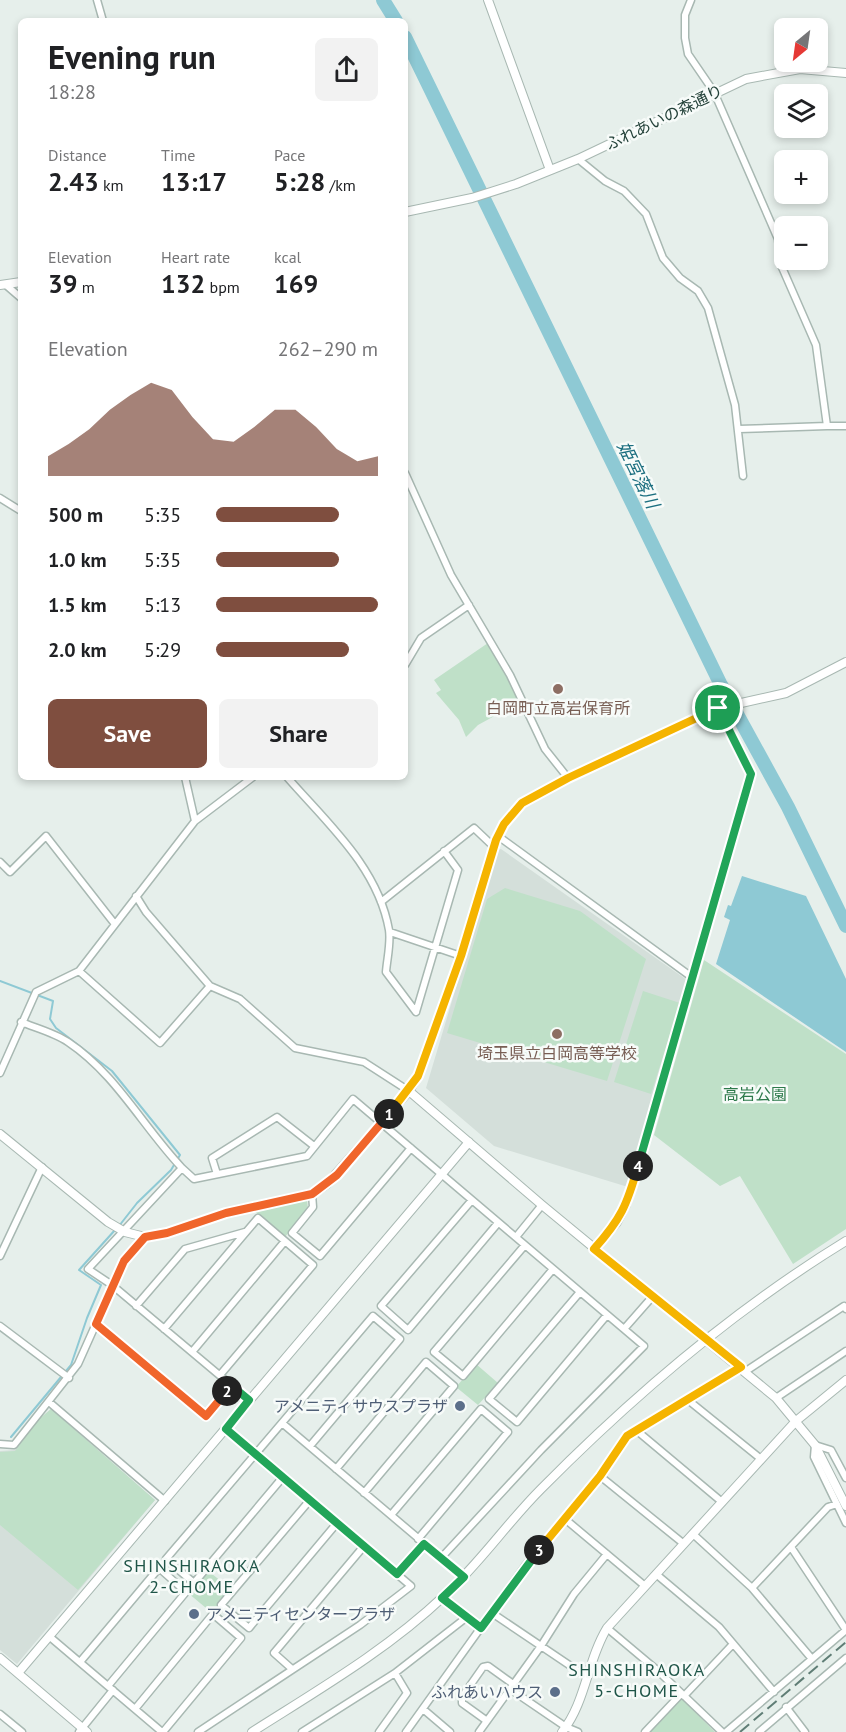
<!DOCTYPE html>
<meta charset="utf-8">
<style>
:root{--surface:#fff;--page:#f2f2f2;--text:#202124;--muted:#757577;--accent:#7f4e3f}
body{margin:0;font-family:"PT Sans","Noto Sans JP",sans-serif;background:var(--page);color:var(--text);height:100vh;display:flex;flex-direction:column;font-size:22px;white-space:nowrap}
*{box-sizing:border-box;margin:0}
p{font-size:20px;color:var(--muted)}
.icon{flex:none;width:33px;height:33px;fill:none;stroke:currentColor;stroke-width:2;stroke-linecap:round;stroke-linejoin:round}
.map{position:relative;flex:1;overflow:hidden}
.details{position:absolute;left:18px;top:18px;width:390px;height:762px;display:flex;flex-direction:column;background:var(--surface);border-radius:9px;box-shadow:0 3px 9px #0003}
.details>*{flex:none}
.needle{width:39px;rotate:209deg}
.buttons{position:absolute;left:774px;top:18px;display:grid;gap:12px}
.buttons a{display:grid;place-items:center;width:54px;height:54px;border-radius:9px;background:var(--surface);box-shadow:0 3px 9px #0003;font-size:30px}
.pin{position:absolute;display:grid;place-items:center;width:51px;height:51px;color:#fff;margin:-26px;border:3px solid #fff;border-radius:50%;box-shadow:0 2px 6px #0007}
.km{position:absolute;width:30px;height:30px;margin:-15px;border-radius:50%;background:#222;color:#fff;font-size:16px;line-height:30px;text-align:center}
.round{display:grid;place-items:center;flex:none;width:63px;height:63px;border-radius:9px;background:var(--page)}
.summary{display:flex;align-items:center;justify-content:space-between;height:102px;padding:0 30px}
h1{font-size:33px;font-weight:600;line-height:45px}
.metrics{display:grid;grid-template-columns:repeat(3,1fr);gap:9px;height:102px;padding:6px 30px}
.metrics div{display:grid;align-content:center}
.metrics b{font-size:26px;font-weight:600}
.metrics small{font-size:16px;font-weight:400}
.metrics p{font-size:16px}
.chart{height:168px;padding:12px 30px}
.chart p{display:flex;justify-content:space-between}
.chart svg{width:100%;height:108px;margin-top:6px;fill:var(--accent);opacity:.7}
.button{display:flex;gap:12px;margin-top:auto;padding:12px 30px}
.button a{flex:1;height:69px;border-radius:9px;background:var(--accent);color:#fff;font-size:24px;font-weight:600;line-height:69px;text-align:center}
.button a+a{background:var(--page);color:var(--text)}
ul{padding:0 30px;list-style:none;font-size:20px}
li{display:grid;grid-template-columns:96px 72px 1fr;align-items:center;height:45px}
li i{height:15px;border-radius:8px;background:var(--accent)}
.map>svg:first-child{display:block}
</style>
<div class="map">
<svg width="846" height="1732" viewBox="0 0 846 1732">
<rect width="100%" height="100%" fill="#e6efeb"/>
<!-- built -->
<path fill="#d4dfda" d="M 501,849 L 687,980 L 688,983 L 628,1187 L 494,1146 L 426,1088 L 497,850 Z
M 51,1409 L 155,1500 L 17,1664 L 0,1650 L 0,1451 L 14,1450 L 38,1420 Z"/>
<!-- green -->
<path fill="#bfe0c8" d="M 488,643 L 520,702 L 478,725 L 466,737 L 459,720 L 436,693 L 441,690 L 434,680 Z
M 505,888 L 580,911 L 646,959 L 607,1081 L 447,1033 L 487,899 Z
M 704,960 L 846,1054 L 846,1229 L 793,1264 L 740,1176 L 720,1186 L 654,1135 Z
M 643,991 L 680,1003 L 651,1094 L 614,1082 Z
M 307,1200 L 308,1209 L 285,1237 L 254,1211 Z
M 476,1364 L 498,1383 L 478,1405 L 456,1387 Z
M 51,1409 L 155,1500 L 78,1590 L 0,1525 L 0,1452 L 15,1451 L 38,1420 Z
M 207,1570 L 231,1589 L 212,1613 L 188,1593 Z
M 681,1698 L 715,1732 L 650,1732 Z"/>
<!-- water -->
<path fill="#8ec9d4" d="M 742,876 L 806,896 L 846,979 L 846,1052 L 716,964 L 730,920 L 724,917 L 728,905 L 731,906 Z"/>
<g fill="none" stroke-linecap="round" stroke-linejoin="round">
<!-- stream -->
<path stroke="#8ec9d4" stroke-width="2" d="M 0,981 L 53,1001 L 50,1019 L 56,1028 L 112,1071 L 180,1155 L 171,1170 L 137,1203 L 119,1226
M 11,1437 L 71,1365 L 87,1318 L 101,1285 L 79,1270 L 115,1230"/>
<!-- river -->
<path stroke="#8ec9d4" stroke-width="14" d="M 383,0 L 396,21
M 405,37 L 720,683 L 788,807 L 846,926"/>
<!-- minor casing -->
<g stroke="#a8b8b2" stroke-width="9">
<path id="minor" d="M 97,0 L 103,21
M 691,0 L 685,15 L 685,38 L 688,54 L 714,92 L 778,239 L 781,265 L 816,345 L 827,426 L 846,426
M 578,159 L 605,181 L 624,191 L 646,214 L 663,258 L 680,278 L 698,291 L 708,308 L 735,405 L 743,476
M 6,285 L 21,298
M 739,429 L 827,426
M 405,473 L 451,575 L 510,675 L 545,749 L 568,778
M 0,498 L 21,511
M 405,665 L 421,638 L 469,605
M 185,777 L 195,821
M 287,777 C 327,823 378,867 389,930 C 391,943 387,959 386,972 L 416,1012
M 498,836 L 693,978
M 0,862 L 10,872 L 46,836 L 114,923
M 136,896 L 146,912 L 210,986 L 240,999 L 295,1048 L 364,1062 L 409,1091
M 381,902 L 474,828 L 494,847
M 390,932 L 461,956
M 79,971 L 160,1043 L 210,986
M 416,1012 L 458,870 L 444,851
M 21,1022 C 36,1028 55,1033 68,1042 C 116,1074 143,1127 182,1168
M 0,1073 L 36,992 L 79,971 L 195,821 L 253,777
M 217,1174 L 212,1158 L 277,1117 L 314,1146
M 312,1194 L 313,1207 L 292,1233 L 320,1256 L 411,1148
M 472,1200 L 381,1306 L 408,1330 L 498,1223
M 516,1237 L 542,1205
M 525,1245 L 434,1352 L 463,1376 L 553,1269
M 594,1249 L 617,1223 L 626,1206 L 751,774 L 719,708
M 0,1256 L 42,1167
M 580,1292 L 489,1399 L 517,1422 L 607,1315
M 136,1306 L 185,1249 L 245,1232
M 96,1324 L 206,1416 L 232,1386
M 0,1326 L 69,1378
M 164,1329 L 258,1218 L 313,1265 L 220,1375
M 624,1329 L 653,1296
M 192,1352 L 285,1241
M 746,1371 L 844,1306 L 846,1309
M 776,1398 L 846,1351
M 249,1400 L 112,1285 L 88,1269 L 182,1168 L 194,1179 L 307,1156 L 353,1099 L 644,1346 L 541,1450 L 441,1558
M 688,1400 L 761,1459
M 49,1402 L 165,1501
M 282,1423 L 464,1577
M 636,1430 L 722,1502
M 0,1444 L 14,1445 L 78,1364 L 124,1261 L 145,1237
M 336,1469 L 426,1362 L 454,1386 L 364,1493
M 600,1476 L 684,1544
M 283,1477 L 194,1583 L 166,1559 L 373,1316 L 400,1339 L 310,1446
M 846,1478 L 831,1450 L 815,1445 L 814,1457 L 846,1523
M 310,1500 L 221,1605 L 249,1628 L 337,1523
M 391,1515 L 481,1409 L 508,1432 L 418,1539
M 565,1519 L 645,1586
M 693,1534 L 752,1588 L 812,1659
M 791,1547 L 846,1630
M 397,1574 L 425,1544
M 656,1574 L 719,1627 L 774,1692
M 752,1588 L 828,1507 L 837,1504
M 442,1598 L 481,1628
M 492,1613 L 587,1677
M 607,1628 L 657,1670 L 722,1732
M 50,1637 L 162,1732
M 80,1662 L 159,1568 L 186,1592 L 108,1686
M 292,1669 L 274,1653 L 364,1546
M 510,1689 L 566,1727 L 578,1732
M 684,1696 L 733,1644
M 786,1707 L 805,1732
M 135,1709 L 213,1614 L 241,1638 L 163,1732
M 423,1709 L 450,1732
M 0,1714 L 22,1732
M 487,1721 L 462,1703 L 462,1697 L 483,1667 L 488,1666 L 513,1684
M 79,1732 L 113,1690
M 198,1732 L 360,1625 L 411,1586 L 226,1429
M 302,1732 L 395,1673
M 379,1732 L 407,1693 L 395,1673 L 467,1617
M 406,1732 L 525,1566 L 600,1476 L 627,1436 L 741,1367
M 479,1732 L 541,1646 L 574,1594 L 607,1554
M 645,1732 L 681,1694
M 726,1732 L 846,1630
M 759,1732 L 846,1658"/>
</g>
<!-- tertiary casing -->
<g stroke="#a8b8b2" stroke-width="10">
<path id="tertiary" d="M 488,0 L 550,170
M 405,212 L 472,198 L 516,184 L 578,159 L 746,79 L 800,69 L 846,73
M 0,285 L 21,282
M 409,1091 L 542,1205 L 776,1398 L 815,1445 L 846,1506
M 0,1134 L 108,1222 L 125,1232 L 145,1237 L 167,1233 L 226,1213 L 312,1194 L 327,1184 L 409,1091 L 418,1076 L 461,956 L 496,840 L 504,824 L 522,803 L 568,778 L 719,708 L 786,693 L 846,662
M 0,1658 L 87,1732
M 18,1673 L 469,1142
M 252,1732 C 318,1690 387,1650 444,1596 C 480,1563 507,1523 541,1489 C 633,1396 735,1309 846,1241
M 562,1732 C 586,1702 587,1661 607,1628 L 796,1421 L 846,1380"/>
</g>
<!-- minor -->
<use href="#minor" stroke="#fff" stroke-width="6"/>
<!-- tertiary -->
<use href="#tertiary" stroke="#fff" stroke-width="8"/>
<!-- rail -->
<path stroke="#5f7d75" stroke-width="2" stroke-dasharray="12 6" stroke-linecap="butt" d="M 740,1732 L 846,1642"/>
</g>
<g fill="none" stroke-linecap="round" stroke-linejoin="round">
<!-- split-1 casing -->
<g stroke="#fff" stroke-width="12">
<path id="split-1" d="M 389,1114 L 418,1076 L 461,956 L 496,840 L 504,824 L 522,803 L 568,778 L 718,708"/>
</g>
<!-- split-2 casing -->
<g stroke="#fff" stroke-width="12">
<path id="split-2" d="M 227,1391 L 206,1416 L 96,1324 L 124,1261 L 145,1237 L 167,1233 L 226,1213 L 312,1194 L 337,1175 L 389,1114"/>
</g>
<!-- split-3 casing -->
<g stroke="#fff" stroke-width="12">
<path id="split-3" d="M 227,1391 L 232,1386 L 249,1400 L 226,1429 L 397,1574 L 424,1544 L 464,1577 L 442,1598 L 481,1628 L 539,1550"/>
</g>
<!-- split-4 casing -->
<g stroke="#fff" stroke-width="12">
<path id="split-4" d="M 539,1550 L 600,1476 L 627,1436 L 741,1367 L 594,1249 C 621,1219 627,1205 638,1166"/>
</g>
<!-- split-5 casing -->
<g stroke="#fff" stroke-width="12">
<path id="split-5" d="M 638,1166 L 751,774 L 718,708"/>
</g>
<!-- split-1 -->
<use href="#split-1" stroke="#f5b400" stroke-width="8"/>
<!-- split-2 -->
<use href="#split-2" stroke="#f0652b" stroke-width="8"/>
<!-- split-3 -->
<use href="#split-3" stroke="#22a559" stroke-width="8"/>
<!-- split-4 -->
<use href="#split-4" stroke="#f5b400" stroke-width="8"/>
<!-- split-5 -->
<use href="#split-5" stroke="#22a559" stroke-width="8"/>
</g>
<!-- markers -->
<g fill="#8d6e63" stroke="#f7fbf9" stroke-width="2">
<circle cx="558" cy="689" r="6"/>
<circle cx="557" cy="1034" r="6"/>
</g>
<g fill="#5c6f8a" stroke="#f7fbf9" stroke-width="2">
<circle cx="460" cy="1406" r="6"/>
<circle cx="194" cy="1614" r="6"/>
<circle cx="555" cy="1692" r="6"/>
</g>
<g text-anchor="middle" stroke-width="5" stroke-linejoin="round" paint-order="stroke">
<!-- street labels -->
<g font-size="16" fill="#24423a" stroke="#f7fbf9">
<text transform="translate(664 117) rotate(-26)" y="6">ふれあいの森通り</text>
</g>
<!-- education labels -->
<g font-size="16" fill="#785e54" stroke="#f7fbf9">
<text x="558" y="714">白岡町立高岩保育所</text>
<text x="557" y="1059">埼玉県立白岡高等学校</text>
</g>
<!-- park labels -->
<g font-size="16" fill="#2d7a4b" stroke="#f7fbf9">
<text x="755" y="1100">高岩公園</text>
</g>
<!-- service labels -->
<g font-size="16" fill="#4e5e75" stroke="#f7fbf9" text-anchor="end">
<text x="448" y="1412">アメニティサウスプラザ</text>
<text x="206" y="1620" text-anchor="start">アメニティセンタープラザ</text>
<text x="543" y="1698">ふれあいハウス</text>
</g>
<!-- water labels -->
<g font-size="18" font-style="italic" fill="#1c6f80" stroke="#f7fbf9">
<text transform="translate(638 475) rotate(64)" y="6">姫宮落川</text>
</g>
<!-- neighbourhood labels -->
<g font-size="18" letter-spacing="1.5" fill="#1f5548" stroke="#f7fbf9">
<text x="192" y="1572">SHINSHIRAOKA<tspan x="192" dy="21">2-CHOME</tspan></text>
<text x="637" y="1676">SHINSHIRAOKA<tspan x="637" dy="21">5-CHOME</tspan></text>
</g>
</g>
</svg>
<div class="buttons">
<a><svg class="needle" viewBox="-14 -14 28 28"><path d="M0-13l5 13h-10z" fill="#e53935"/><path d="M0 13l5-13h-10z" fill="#757577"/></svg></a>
<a><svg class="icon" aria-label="layers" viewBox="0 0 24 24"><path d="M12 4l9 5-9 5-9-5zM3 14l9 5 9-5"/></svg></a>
<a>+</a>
<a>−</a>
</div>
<div class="pin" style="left:718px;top:708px;background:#1e9e55"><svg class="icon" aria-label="arrive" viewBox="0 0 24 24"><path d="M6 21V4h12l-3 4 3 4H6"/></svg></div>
<b class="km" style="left:389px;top:1114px">1</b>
<b class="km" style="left:227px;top:1391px">2</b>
<b class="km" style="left:539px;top:1550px">3</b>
<b class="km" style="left:638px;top:1166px">4</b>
<section class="details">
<div class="summary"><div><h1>Evening run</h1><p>18:28</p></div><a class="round"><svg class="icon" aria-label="share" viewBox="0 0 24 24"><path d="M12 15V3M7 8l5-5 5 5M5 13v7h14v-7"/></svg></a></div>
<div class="metrics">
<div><p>Distance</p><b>2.43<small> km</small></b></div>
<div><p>Time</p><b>13:17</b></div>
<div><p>Pace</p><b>5:28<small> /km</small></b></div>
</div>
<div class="metrics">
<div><p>Elevation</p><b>39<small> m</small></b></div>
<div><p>Heart rate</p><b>132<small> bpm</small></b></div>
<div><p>kcal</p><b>169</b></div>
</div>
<div class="chart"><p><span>Elevation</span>262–290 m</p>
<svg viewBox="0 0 160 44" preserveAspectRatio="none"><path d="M0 44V36L10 31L20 25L30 17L40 11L50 6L60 9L70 20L80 29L90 30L100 24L110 17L120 17L130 24L140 33L150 38L160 36V44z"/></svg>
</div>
<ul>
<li><b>500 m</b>5:35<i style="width:76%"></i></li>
<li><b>1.0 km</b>5:35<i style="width:76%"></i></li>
<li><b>1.5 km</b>5:13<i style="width:100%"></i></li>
<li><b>2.0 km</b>5:29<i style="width:82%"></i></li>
</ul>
<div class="button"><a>Save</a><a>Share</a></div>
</section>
</div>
